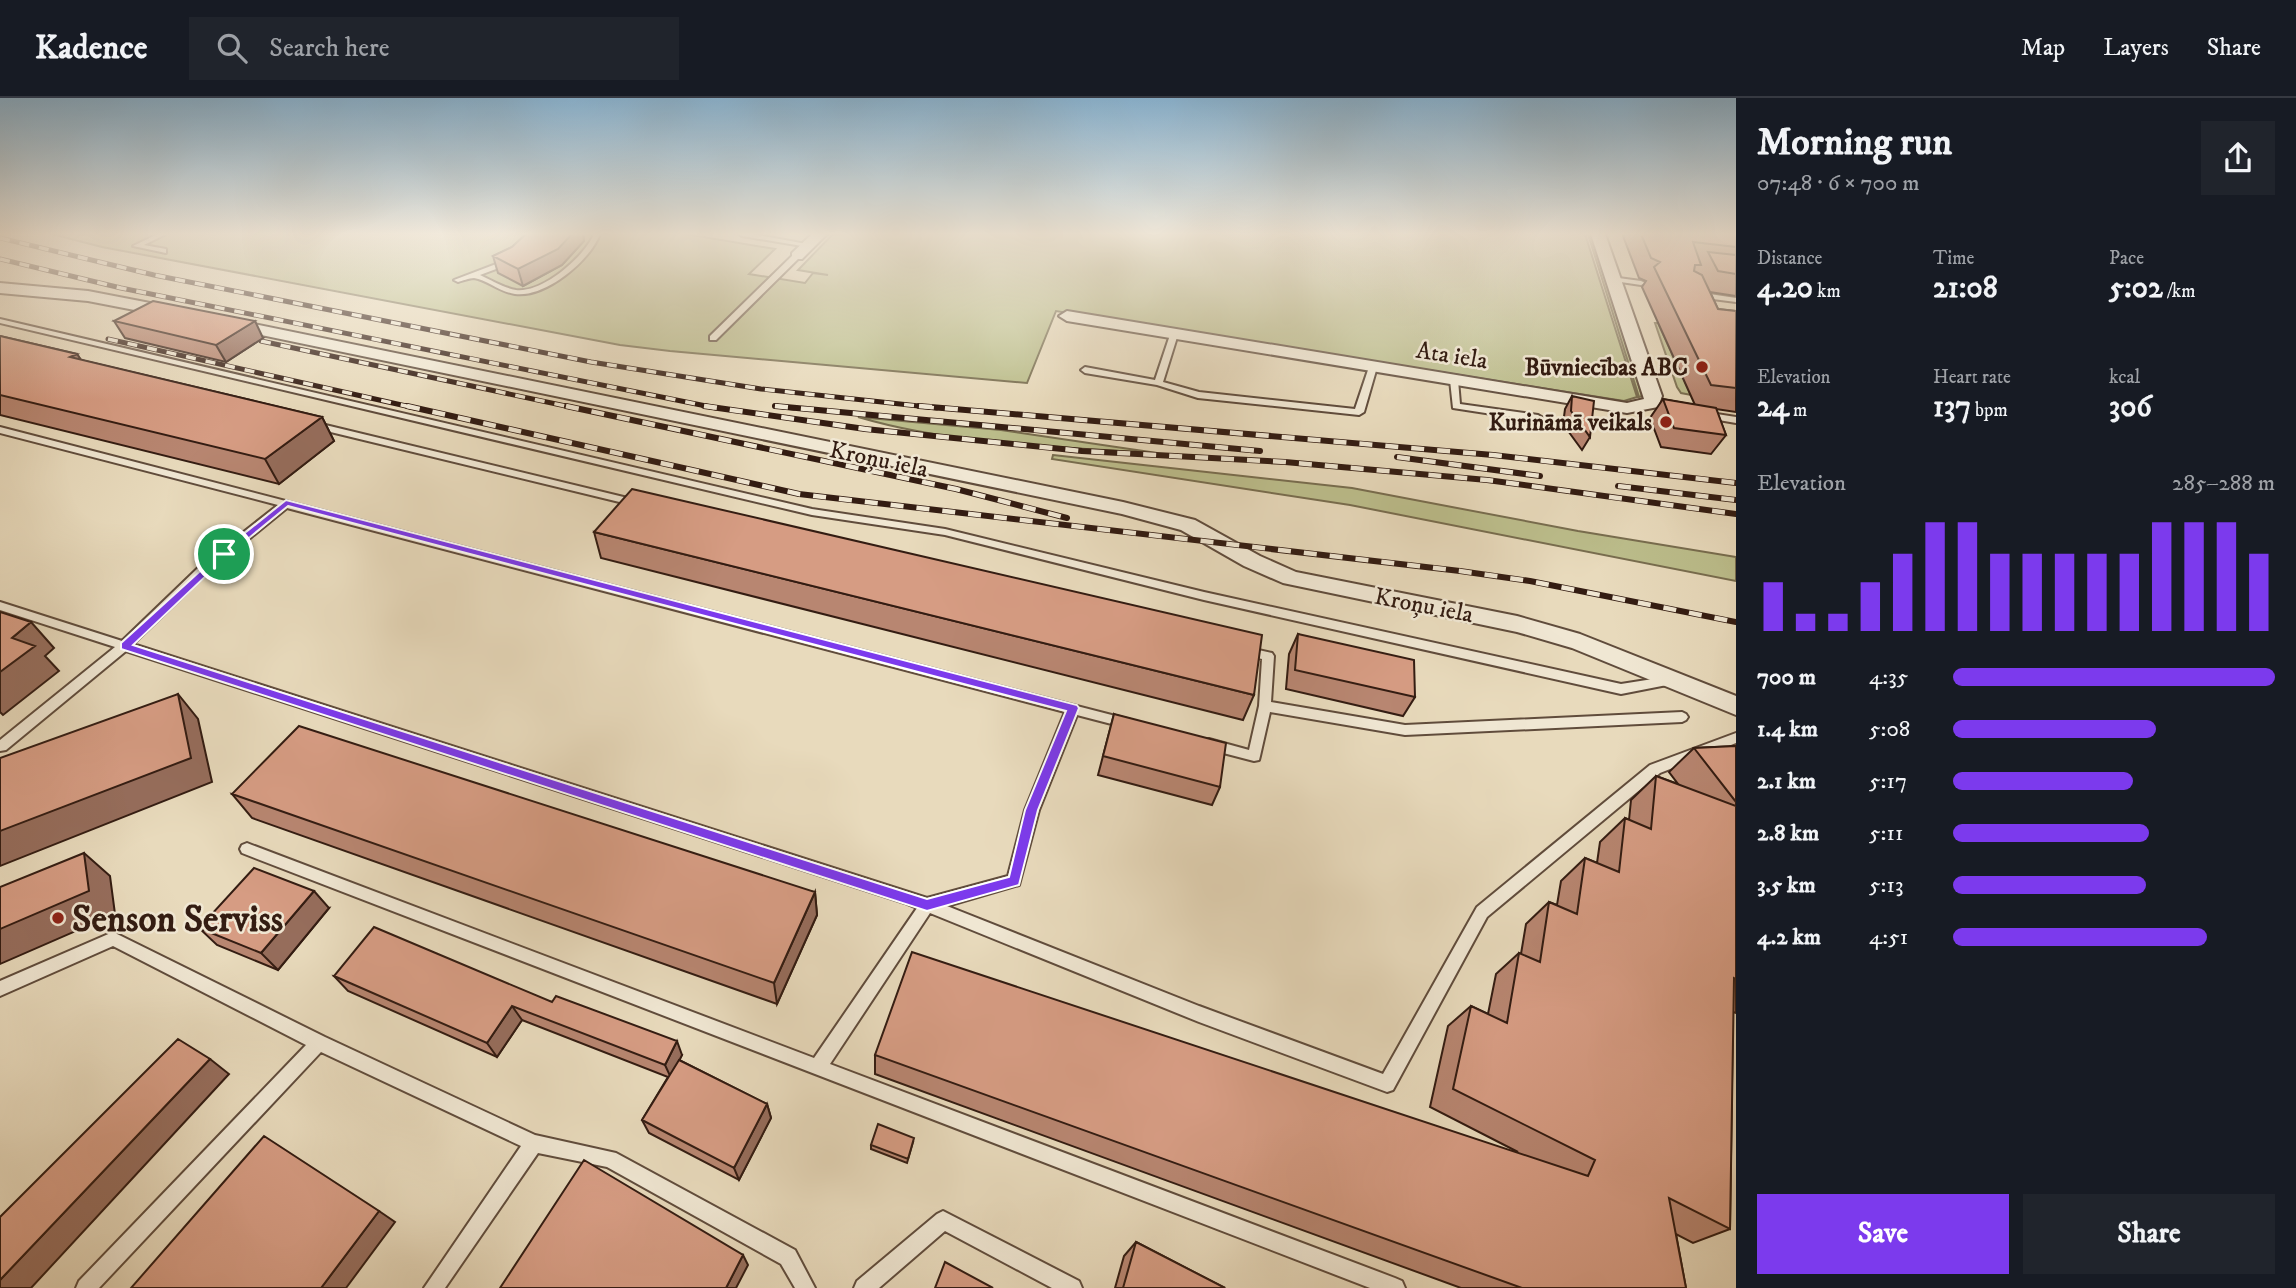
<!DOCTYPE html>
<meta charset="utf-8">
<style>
:root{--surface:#171b24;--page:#20242c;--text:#f1f3f6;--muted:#9ea1a6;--line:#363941;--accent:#7c3aed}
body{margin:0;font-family:"IM FELL DW Pica",serif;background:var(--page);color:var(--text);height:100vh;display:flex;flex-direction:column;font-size:26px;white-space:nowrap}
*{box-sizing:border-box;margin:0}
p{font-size:23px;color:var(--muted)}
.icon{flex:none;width:38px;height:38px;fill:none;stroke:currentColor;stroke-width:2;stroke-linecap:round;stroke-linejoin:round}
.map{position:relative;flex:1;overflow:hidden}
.details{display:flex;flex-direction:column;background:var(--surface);width:560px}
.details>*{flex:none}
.pin{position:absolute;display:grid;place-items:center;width:60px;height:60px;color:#fff;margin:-30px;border:4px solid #fff;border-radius:50%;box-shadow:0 2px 7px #0007}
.round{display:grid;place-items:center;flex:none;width:74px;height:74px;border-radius:0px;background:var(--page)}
.head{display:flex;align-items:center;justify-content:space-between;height:119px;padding:0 21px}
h1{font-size:38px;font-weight:800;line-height:52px}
.stats{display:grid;grid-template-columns:repeat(3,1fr);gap:10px;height:119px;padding:7px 21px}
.stats div{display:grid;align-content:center}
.stats b{font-size:30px;font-weight:800}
.stats small{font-size:19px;font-weight:400}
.stats p{font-size:19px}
.chart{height:196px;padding:14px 21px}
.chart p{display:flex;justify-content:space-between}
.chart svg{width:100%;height:126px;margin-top:7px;stroke:var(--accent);stroke-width:6}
.cta{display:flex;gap:14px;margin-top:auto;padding:14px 21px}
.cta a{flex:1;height:80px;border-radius:0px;background:var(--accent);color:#fff;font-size:28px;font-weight:800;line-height:80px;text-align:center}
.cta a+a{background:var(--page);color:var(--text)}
ul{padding:0 21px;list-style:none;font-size:23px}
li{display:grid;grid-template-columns:112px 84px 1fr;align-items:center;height:52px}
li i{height:18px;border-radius:9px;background:var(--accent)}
header{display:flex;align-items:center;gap:42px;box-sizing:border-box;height:98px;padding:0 35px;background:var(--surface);border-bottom:2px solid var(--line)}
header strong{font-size:33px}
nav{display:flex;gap:38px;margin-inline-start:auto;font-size:24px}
.search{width:490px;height:63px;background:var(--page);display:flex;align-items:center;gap:18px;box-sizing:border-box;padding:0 24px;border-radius:0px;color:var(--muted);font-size:26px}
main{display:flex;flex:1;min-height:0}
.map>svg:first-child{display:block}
</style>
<header>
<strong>Kadence</strong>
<div class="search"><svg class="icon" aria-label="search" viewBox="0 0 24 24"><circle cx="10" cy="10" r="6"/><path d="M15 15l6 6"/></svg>Search here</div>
<nav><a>Map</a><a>Layers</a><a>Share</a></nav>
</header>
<main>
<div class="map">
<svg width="1736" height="1190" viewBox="0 0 1736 1190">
<rect width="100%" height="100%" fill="#e8dabc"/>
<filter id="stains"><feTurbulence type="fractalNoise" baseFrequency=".00286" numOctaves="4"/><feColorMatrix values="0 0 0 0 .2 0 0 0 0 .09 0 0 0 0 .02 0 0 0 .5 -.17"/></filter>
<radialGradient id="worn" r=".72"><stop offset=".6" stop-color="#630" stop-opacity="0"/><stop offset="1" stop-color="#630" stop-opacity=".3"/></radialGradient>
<!-- green -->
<path fill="#bcbe8c" stroke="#786d4f" stroke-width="2" d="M 52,136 L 686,136 L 775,151 L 749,176 L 805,185 L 813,175 L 828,177 L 798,172 L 833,136 L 1585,136 L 1637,299 L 1624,303 L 1056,213 L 1027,285 L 670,253 L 620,247 L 102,149 Z
M 1588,136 L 1592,136 L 1642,298 L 1639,299 Z
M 1655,225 L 1658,225 L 1691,297 L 1681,295 L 1677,289 Z
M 858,319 L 1001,332 L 1157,355 C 1058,349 953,347 858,319 Z
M 1053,357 L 1352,390 L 1578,433 L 1736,459 L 1736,483 L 1350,407 L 1052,361 Z"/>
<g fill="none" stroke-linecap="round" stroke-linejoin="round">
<!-- lane casing -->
<g stroke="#604c3c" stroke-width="4">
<path id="lane" d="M 158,136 L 166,136 L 144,147 L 166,151 L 166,155 L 133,148 Z
M 594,136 L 600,136 C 590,163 545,200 515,196 C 500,194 487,182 474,180 C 469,180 462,183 458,184 L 454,182 L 512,160 L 515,160 L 515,164 L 480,177 C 491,182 504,190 516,192 C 543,195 584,159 594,136 Z
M 739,136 L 753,136 L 812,147 L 808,149 L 742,138 Z
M 794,156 L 801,158 L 716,242 L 710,242 L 710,238 Z
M 1611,179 L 1641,183 L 1645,185 L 1641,187 L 1614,183 L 1611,183 Z
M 1695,191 L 1701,191 L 1703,195 L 1736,200 L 1736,204 L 1697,199 Z
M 0,221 L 812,411 L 945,431 L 1204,494 L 1621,586 L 1672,578 L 1678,582 L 1672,586 L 1621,596 L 1204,502 L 945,437 L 812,417 L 0,225 Z
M 1171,234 L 1178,236 L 1163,284 L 1199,294 L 1355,311 L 1369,269 L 1373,266 L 1377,269 L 1364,314 L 1359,317 L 1198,300 L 1157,287 L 1085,275 L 1081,272 L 1085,269 L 1155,282 Z
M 1454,279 L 1458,282 L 1460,306 L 1538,317 L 1543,320 L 1538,323 L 1453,310 L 1450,282 Z
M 1704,314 L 1736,319 L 1736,325 L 1701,319 L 1699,317 Z
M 313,324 L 636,402 L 641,405 L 636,408 L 310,329 L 310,325 Z
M 0,329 L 1131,622 L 1133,625 L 1131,628 L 1127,630 L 1077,617 L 1039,712 L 1019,787 L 947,808 L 1199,908 L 1383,976 L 1477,809 L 1650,667 L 1736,635 L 1736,645 L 1660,675 L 1487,819 L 1393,992 L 1387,994 L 1199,924 L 930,815 L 830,966 L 1395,1180 L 1402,1183 L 1405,1190 L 1370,1190 L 242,755 L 240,751 L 242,747 L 247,745 L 252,747 L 814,960 L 917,810 L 905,805 L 126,553 L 6,652 L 0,653 L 0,642 L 115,549 L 0,512 L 0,504 L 122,543 L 198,470 L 278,407 L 0,335 ZM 287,410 L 1065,614 L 1025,712 L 1008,778 L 927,800 L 133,546 L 206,476 Z
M 1245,549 L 1272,555 L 1274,558 L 1271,604 L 1405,627 L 1682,614 L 1686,616 L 1688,619 L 1686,622 L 1682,624 L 1405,637 L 1270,614 L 1260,658 L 1259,662 L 1254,663 L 1204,650 L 1203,646 L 1204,642 L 1209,641 L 1249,652 L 1259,608 L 1262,561 L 1241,556 L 1239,553 L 1241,550 Z
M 113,834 L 325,939 L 535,1037 L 616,1055 L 795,1152 L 815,1190 L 795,1190 L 781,1166 L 607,1069 L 538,1055 L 445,1190 L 424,1190 L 521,1048 L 321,954 L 99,1190 L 76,1190 L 79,1183 L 306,947 L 113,848 L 0,898 L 0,883 Z
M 943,1113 L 1079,1183 L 1082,1190 L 1052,1190 L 945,1133 L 879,1190 L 854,1190 L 857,1183 L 937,1116 Z"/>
</g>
<!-- street casing -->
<g stroke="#604c3c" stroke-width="4">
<path id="street" d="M 812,136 L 827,136 L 802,161 L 792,161 L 792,155 Z
M 1591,136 L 1605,136 L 1662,298 L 1658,309 L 1627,315 L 1067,223 L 1059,218 L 1067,213 L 1627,305 L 1644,301 Z
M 0,185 L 88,193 L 176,210 L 184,215 L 176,220 L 88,203 L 0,195 Z
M 229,221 L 1123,404 L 1195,422 L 1260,458 L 1296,474 L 1517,518 L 1580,536 L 1736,598 L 1736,617 L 1572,550 L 1517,534 L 1283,485 L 1244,468 L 1181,432 L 1122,416 L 223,229 L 223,223 Z"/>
</g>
<!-- lane -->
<use href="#lane" fill="#f0e7d3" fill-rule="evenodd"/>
<!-- street -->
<use href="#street" fill="#f0e7d3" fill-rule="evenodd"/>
<!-- rail-far1 casing -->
<g stroke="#331c12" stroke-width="5">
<path id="rail-far1" d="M 0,140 L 154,177 L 591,264 L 761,291 L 937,310
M 0,161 L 121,190 L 716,310
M 108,241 L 415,310
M 261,243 L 575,310
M 775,308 L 794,310"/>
</g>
<!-- rail casing -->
<g stroke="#331c12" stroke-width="6">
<path id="rail" d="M 407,308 L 799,396 L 1460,473 L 1530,483 L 1736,524
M 566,308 L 956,391 L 1067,420
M 704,308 L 865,331 L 1082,353 L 1285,364 L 1487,382 L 1736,416
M 775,308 L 1260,353
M 919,308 L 1493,357 L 1736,385
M 1397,359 L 1540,378
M 1618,388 L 1736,402"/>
</g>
<!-- rail-far1 -->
<use href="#rail-far1" stroke="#f0e7d3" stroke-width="3.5" stroke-dasharray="10" stroke-linecap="butt"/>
<!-- rail -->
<use href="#rail" stroke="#f0e7d3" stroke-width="4.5" stroke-dasharray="13" stroke-linecap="butt"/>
</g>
<!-- wall -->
<path fill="#b88671" stroke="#331c12" stroke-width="2" d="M 526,136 L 583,136 L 584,143 L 562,167 L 523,188 L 498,175 L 493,158 L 512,149 Z
M 1625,136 L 1736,136 L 1736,198 L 1710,194 L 1718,211 L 1736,213 L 1736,314 L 1716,311 L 1726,337 L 1711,356 L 1661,349 L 1650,320 L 1663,301 L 1695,307 L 1642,189 L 1646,183 L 1639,180 L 1623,138 Z
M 114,223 L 263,240 L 226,264 L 125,240 Z
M 0,238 L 77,256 L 81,262 L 322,319 L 334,343 L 279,386 L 0,317 Z
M 1572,298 L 1590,339 L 1582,352 L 1563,326 L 1565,311 Z
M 594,434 L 1254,597 L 1243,622 L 601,460 Z
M 1298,536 L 1415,599 L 1403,618 L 1286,591 L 1289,556 Z
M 1114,616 L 1220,689 L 1212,707 L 1098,677 Z
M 1736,648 L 1736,915 L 1733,914 L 1730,1131 L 1693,1145 L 1676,1136 L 1686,1190 L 1461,1190 L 875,976 L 875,957 L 1518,1054 L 1430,1009 L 1448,928 L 1471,908 L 1488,916 L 1496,876 L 1519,855 L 1521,856 L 1526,826 L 1549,804 L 1557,807 L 1561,783 L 1585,760 L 1597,765 L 1600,744 L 1625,720 L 1629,722 L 1631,702 L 1656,678 L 1678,686 L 1669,674 L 1694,650 Z
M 232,696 L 815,794 L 817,817 L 777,906 L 252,720 Z
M 329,810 L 278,872 L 217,847 L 199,830 Z
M 334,878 L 552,904 L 682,957 L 679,962 L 767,1006 L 771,1020 L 739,1082 L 649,1035 L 642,1022 L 668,979 L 522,922 L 497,959 L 348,893 Z
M 913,1044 L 907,1065 L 871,1051 L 871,1047 Z
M 1136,1144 L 1225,1190 L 1115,1190 L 1124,1158 Z"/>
<!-- shaded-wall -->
<path fill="#966d5c" stroke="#331c12" stroke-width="2" d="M 572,136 L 583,136 L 584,143 L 562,167 L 523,188 L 518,171 Z
M 255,223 L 263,240 L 226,264 L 216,247 Z
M 77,256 L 93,280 L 70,259 Z
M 322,319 L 334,343 L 279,386 L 265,361 Z
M 31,524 L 54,550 L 45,558 L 59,573 L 3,617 L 0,614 L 0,574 L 12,540 Z
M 178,596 L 198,621 L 212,684 L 0,768 L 0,733 Z
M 84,755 L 110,778 L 115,816 L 0,866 L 0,831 Z
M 314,793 L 329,810 L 278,872 L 261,855 Z
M 815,794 L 817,817 L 777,906 L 774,885 Z
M 512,908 L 522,922 L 497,959 L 487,945 Z
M 677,943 L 682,957 L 671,980 L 665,967 Z
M 210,961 L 229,976 L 31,1190 L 0,1190 L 0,1182 Z
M 767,1006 L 771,1020 L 739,1082 L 734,1070 Z
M 379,1113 L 395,1124 L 346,1190 L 321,1190 Z
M 743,1157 L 748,1167 L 736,1190 L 726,1190 Z"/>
<!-- building -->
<path fill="#d69c83" stroke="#331c12" stroke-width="2" d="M 526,136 L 572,136 L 558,151 L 518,171 L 493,158 L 512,149 Z
M 1641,136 L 1736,136 L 1736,149 L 1693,144 L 1701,167 L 1695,167 L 1694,173 L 1702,177 L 1718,211 L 1736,213 L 1736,290 L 1711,287 L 1654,169 L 1660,164 L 1651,160 Z
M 1708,154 L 1736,157 L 1736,176 L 1718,173 Z
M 153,203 L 255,223 L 216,247 L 114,223 Z
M 0,238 L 77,256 L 70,259 L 322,319 L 265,361 L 0,297 Z
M 1572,298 L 1594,303 L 1590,339 L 1571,313 Z
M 1663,301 L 1716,310 L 1726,337 L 1674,330 Z
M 632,391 L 1262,537 L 1254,597 L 594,434 Z
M 0,514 L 31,524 L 12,540 L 35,548 L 0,574 Z
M 1298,536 L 1414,562 L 1415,599 L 1295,572 Z
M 178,596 L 191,660 L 0,733 L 0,660 Z
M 1114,616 L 1226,645 L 1220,689 L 1103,658 Z
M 299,628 L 815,794 L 774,885 L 232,696 Z
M 1736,648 L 1736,704 L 1694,650 Z
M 1656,678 L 1736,708 L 1736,881 L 1734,880 L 1730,1131 L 1669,1100 L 1686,1190 L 1522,1190 L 875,957 L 912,854 L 1588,1078 L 1595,1062 L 1453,991 L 1471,908 L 1507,925 L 1519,855 L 1540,864 L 1549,804 L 1577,816 L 1585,760 L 1619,774 L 1625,720 L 1651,731 Z
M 84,755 L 89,793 L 0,831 L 0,789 Z
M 254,770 L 314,793 L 261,855 L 199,830 Z
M 374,829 L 552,904 L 556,898 L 677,943 L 665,967 L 512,908 L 487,945 L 334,878 Z
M 178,941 L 210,961 L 0,1182 L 0,1119 Z
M 679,962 L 767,1006 L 734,1070 L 642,1022 Z
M 878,1026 L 914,1040 L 908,1061 L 871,1047 Z
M 264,1038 L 379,1113 L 321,1190 L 131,1190 Z
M 584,1062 L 743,1157 L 726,1190 L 500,1190 Z
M 1136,1144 L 1225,1190 L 1123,1190 Z
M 945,1164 L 993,1190 L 935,1190 Z"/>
<!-- sky -->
<linearGradient id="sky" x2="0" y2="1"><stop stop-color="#89b6d6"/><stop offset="0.45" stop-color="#f5eee1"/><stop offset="1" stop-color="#f5eee1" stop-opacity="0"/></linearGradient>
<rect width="1736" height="302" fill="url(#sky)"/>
<!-- route -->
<path fill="#7c3aed" stroke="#fff" stroke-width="2" fill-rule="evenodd" d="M 286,402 L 1077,607 L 1079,610 L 1038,712 L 1019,787 L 927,813 L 121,551 L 121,545 L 221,454 ZM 288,408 L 1066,613 L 1025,712 L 1009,779 L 927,801 L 133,547 L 227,458 Z"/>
<!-- markers -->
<g fill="#8f2418" stroke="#f0e7d3" stroke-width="2.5">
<circle cx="1702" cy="269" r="7"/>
<circle cx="1666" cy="324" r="7"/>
<circle cx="58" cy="820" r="7"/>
</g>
<g text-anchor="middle" stroke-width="5" stroke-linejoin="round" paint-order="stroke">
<!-- far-street labels -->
<g font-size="24" fill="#331c12" stroke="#f0e7d3">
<text transform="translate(1452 257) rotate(9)" y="8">Ata iela</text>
<text transform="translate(879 361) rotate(12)" y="8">Kroņu iela</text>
<text transform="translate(1424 507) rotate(11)" y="8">Kroņu iela</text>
</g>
<!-- far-poi labels -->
<g font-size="24" font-weight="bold" fill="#331c12" stroke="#f0e7d3" text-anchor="end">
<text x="1688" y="277">Būvniecības ABC</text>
<text x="1652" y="332">Kurināmā veikals</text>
</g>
<!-- near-poi labels -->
<g font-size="37" font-weight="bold" fill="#331c12" stroke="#f0e7d3" text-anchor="start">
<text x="72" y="833">Senson Serviss</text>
</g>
</g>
<rect width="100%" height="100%" filter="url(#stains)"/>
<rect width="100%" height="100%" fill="url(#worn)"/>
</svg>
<div class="pin" style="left:224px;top:456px;background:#1e9e55"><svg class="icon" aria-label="arrive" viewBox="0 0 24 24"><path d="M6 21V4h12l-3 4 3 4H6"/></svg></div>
</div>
<section class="details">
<div class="head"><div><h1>Morning run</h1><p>07:48 · 6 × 700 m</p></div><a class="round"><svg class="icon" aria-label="share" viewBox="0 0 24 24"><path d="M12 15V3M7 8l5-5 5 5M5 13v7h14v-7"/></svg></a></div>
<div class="stats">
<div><p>Distance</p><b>4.20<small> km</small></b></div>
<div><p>Time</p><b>21:08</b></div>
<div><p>Pace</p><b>5:02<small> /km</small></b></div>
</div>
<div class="stats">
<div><p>Elevation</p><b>24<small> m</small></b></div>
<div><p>Heart rate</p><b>137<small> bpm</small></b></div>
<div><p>kcal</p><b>306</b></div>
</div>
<div class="chart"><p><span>Elevation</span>285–288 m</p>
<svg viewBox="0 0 160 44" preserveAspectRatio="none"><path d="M5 44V27M15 44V38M25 44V38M35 44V27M45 44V17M55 44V6M65 44V6M75 44V17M85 44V17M95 44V17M105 44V17M115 44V17M125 44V6M135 44V6M145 44V6M155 44V17"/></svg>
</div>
<ul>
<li><b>700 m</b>4:35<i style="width:100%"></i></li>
<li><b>1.4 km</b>5:08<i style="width:63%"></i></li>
<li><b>2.1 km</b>5:17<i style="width:56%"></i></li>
<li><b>2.8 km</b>5:11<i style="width:61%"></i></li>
<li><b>3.5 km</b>5:13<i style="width:60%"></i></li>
<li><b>4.2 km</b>4:51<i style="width:79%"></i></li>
</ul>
<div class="cta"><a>Save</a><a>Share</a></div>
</section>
</main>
